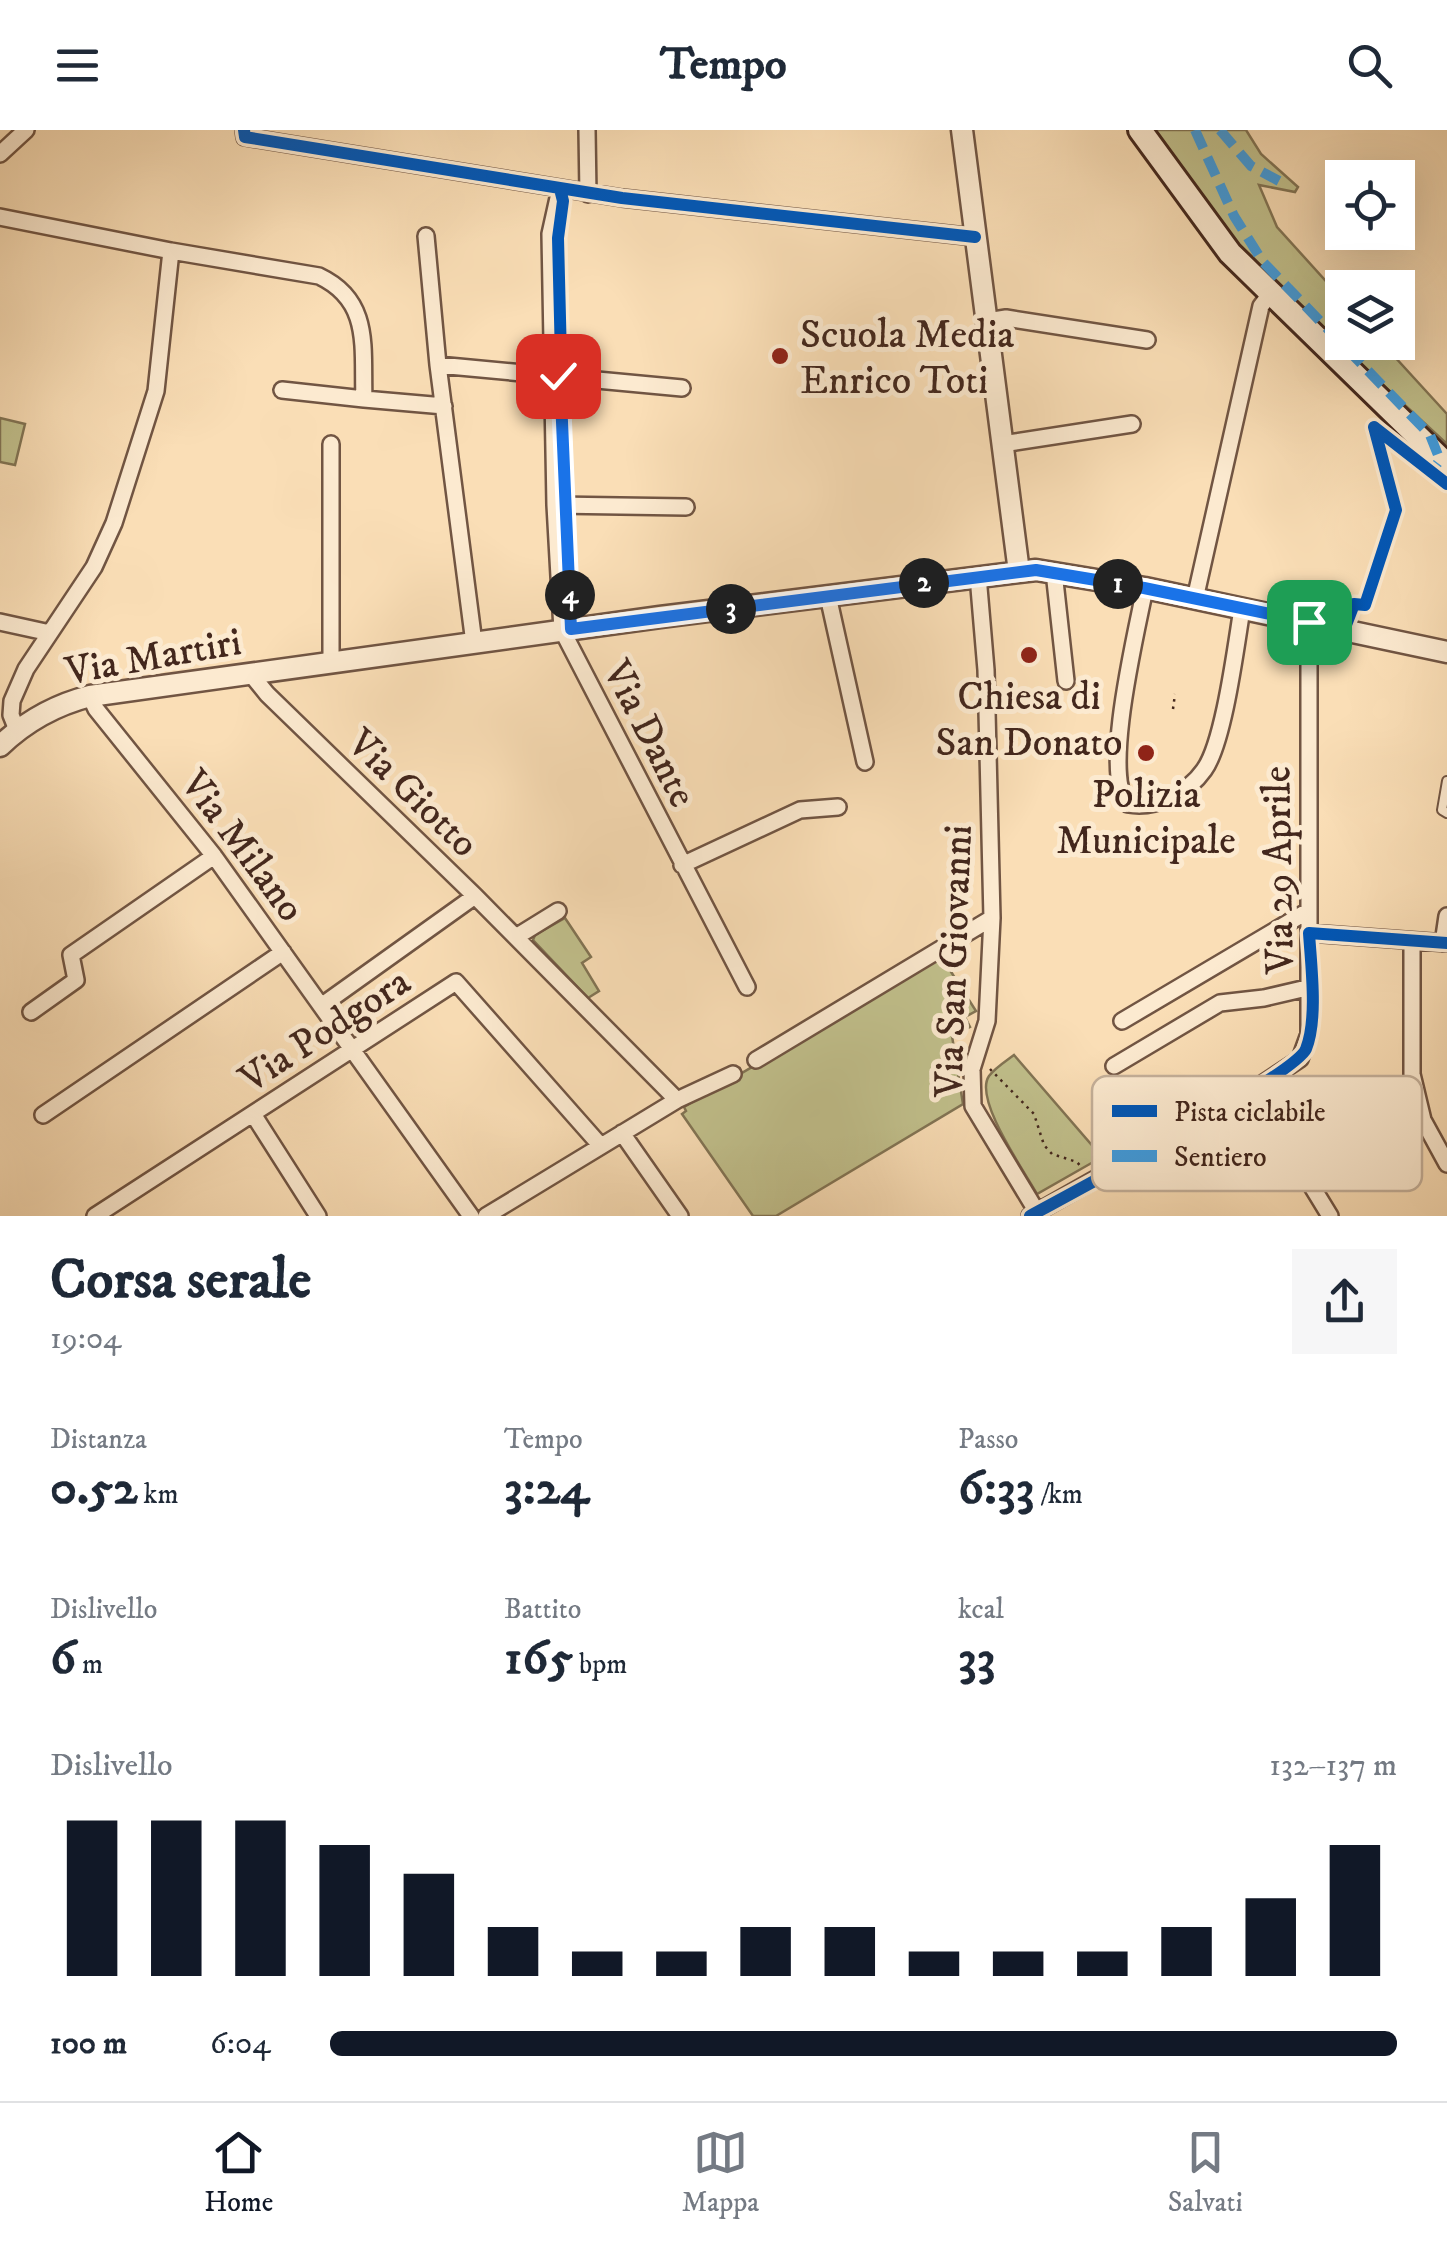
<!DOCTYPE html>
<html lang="it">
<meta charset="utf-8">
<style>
:root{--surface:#fff;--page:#f6f6f7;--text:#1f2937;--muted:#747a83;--line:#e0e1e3;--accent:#111827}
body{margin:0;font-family:"IM FELL DW Pica",serif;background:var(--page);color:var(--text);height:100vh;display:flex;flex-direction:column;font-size:38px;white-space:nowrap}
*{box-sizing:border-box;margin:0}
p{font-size:32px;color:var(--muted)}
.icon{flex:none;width:55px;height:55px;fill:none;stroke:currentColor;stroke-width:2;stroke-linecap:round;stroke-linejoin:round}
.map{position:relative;height:1086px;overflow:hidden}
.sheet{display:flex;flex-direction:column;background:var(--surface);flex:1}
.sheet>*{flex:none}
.fabs{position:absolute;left:1325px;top:30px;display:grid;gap:20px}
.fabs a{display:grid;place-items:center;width:90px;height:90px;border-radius:0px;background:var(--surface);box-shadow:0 10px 40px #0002;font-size:50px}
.pin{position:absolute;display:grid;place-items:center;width:85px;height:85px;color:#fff;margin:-42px;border-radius:20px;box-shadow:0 5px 15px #0006}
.km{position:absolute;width:50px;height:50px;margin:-25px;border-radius:50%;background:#222;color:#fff;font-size:28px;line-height:50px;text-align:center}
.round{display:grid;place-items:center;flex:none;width:105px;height:105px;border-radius:0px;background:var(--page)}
.overview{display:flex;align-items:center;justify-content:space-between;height:170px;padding:0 50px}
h1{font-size:55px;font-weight:700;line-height:75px}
.metrics{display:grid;grid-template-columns:repeat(3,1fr);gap:15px;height:170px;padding:10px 50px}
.metrics div{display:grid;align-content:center}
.metrics b{font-size:50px;font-weight:700}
.metrics small{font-size:28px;font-weight:400}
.metrics p{font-size:28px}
.chart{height:280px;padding:20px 50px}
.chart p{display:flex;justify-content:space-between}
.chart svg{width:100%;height:180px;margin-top:10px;stroke:var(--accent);stroke-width:6}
ul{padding:0 50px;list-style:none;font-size:32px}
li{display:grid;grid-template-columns:160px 120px 1fr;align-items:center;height:75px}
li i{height:25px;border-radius:12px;background:var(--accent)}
header{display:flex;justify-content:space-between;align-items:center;height:130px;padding:0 50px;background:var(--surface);font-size:45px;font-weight:700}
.menu{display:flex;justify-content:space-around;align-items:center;height:140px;border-top:2px solid var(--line);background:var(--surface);font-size:28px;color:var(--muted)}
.menu a{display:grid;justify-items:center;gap:5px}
.menu .selected{color:var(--accent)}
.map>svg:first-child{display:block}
</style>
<header><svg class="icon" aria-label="menu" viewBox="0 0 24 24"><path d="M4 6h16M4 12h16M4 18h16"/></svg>Tempo<svg class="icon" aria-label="search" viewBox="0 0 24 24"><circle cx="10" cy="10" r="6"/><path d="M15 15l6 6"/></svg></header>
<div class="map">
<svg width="1447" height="1086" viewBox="0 0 1447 1086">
<rect width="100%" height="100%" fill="#fadeb6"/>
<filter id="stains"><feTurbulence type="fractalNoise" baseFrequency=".002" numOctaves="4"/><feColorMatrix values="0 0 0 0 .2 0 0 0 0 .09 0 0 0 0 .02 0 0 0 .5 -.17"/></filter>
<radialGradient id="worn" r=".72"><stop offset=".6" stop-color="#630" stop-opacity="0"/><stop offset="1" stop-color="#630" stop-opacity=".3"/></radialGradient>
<!-- green -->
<path fill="#c1c08c" stroke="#827454" stroke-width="2.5" d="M 1153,0 L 1246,0 L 1261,24 L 1298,57 L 1295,62 L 1259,55 L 1277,97 L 1342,169 L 1342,212 L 1382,213 L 1447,284 L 1447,314 L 1276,156 L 1216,93 Z
M 0,288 L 25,294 L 15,335 L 0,332 Z
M 565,788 L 591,827 L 582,833 L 599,861 L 588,868 L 533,810 L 535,805 Z
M 941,826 L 976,881 L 965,887 L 970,897 L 952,906 L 963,974 L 776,1086 L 753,1086 L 682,984 L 686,981 L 684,977 Z
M 1014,925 L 1102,1027 L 1037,1064 C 1025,1042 973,969 989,946 C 995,938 1006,931 1014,925 Z"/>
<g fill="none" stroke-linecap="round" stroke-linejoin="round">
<!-- service casing -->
<g stroke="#715543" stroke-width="12">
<path id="service" d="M 1447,651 L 1442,680 L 1447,683"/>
</g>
<!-- minor casing -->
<g stroke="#715543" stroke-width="20">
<path id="minor" d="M 244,0 L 245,7 L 622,68 L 975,107
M 587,0 L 588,64
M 0,24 L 26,0
M 560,59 L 550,104 L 555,375 L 562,500 L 747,857
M 0,87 L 171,121 L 156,261 L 114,393 L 94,437 L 26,539 L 12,571 L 11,585 L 17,600
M 426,106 L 438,235 L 474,513
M 171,121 L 319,146 C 372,171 362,218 364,269 L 444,276
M 987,191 L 1006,188 L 1147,210
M 438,235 L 682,258
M 282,260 L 364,269
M 331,314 L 331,533
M 1002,314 L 1132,294
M 555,375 L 686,377
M 1054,442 L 1066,551
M 978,446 L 986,540 L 992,788 L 987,891 L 972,939 L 973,976 L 1037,1082
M 1145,458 C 1137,500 1101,646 1128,674 C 1156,679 1188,663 1204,640 C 1224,613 1236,515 1242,479
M 828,466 L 865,632
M 1195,469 L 1261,176 L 1270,164
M 0,492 L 50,503
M 250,543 L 267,564 L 475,766 L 677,970 L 486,1086
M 90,566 L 96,579 L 214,726 L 471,1086
M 682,735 L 800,680 L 838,677
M 1309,803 L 1447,813
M 516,807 L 558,781
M 1412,812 L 1412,944 L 1423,990 L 1447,1034
M 1443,813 L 1447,786
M 321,876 L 475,766
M 31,882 L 76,850 L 71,825 L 214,726
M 1122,891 L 1308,781
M 756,930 L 992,788
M 1114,936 L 1220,873 L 1264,868 L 1311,857
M 1253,960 L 1330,1086
M 677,970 L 733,944
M 253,984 L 318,1086
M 43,985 L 283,822
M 622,1003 L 680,1086
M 95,1086 L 456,852 L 600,1015
M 1030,1086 L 1253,960 L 1300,929 L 1309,904 L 1309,492"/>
</g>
<!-- tertiary casing -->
<g stroke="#715543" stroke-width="25">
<path id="tertiary" d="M 962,0 L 1019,442
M 0,616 C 26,591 55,575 90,566 L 660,487 L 1036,440 L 1145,458 L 1447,522"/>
</g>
<!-- secondary casing -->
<g stroke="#43271d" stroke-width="28">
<path id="secondary" d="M 1140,0 L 1230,123 L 1447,335"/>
</g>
<!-- path -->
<path stroke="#43271d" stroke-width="2.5" stroke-dasharray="2.5 5" stroke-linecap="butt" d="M 1173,579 L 1175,564
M 990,939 L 1034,984 L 1044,1015 L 1052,1024 L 1077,1032 L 1082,1038"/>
<!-- service -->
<use href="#service" stroke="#fcead0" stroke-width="8"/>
<!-- minor -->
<use href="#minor" stroke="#fcead0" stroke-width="15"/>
<!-- tertiary -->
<use href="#tertiary" stroke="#fcead0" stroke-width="20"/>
<!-- secondary -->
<use href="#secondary" stroke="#fcead0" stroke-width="22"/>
<!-- quiet -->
<path stroke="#3f9cdf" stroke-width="10" stroke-dasharray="20 10" stroke-linecap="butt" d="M 1195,0 L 1234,86 L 1263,132 L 1430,305 L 1440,330 L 1431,342
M 1220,0 L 1251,36 L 1279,51"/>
<!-- cycleway casing -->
<g stroke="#fcead0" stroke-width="19">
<path id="cycleway" d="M 244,0 L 245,7 L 622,68 L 975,107
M 560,59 L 563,71 L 558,108 L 561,228 L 567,240 L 576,242 L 575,254 L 567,254 L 562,259 L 561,269 L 571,499
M 1344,500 L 1354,474 L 1365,475 L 1396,380 L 1374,297 L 1447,354
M 1030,1086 C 1070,1064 1295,945 1306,919 C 1318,889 1311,835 1309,803 L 1447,813"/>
</g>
<!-- cycleway -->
<use href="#cycleway" stroke="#0057b8" stroke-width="12"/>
</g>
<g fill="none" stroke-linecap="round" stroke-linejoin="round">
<!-- route casing -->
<g stroke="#fff" stroke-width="20">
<path id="route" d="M 558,246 L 552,246 L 552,268 L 561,269 L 571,499 L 1036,440 L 1144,458 L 1309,492"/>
</g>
<!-- route -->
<use href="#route" stroke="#1a73e8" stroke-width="12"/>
</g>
<!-- markers -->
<g fill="#8f2418" stroke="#fcead0" stroke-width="4">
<circle cx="780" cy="226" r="10"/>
<circle cx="1029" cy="525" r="10"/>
<circle cx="1146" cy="623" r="10"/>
</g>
<g text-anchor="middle" stroke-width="10" stroke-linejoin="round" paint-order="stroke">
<!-- poi labels -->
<g font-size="40" fill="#43271d" stroke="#fcead0">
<text x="800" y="217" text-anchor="start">Scuola Media<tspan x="800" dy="46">Enrico Toti</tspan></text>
<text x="1029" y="579">Chiesa di<tspan x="1029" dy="46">San Donato</tspan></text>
<text x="1146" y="677">Polizia<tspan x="1146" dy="46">Municipale</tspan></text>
</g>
<!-- street labels -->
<g font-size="40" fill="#43271d" stroke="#fcead0">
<text transform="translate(153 525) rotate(-10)" y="14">Via Martiri</text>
<text transform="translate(651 603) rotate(63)" y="14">Via Dante</text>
<text transform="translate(414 662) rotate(44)" y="14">Via Giotto</text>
<text transform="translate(244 715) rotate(53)" y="14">Via Milano</text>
<text transform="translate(1277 740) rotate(-91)" y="14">Via 29 Aprile</text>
<text transform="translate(952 831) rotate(-88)" y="14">Via San Giovanni</text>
<text transform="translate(324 899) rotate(-33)" y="14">Via Podgora</text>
</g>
</g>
<!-- legend -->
<rect x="1092" y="946" width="330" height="115" rx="15" fill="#fcead0" stroke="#c4b09a" stroke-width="2.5"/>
<rect x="1112" y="975" width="45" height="12" fill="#0057b8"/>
<rect x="1112" y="1020" width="45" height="12" fill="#3f9cdf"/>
<g font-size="28" fill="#43271d">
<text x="1174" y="991">Pista ciclabile</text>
<text x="1174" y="1036">Sentiero</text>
</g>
<rect width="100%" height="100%" filter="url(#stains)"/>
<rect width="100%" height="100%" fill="url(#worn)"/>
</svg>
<div class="fabs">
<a><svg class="icon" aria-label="locate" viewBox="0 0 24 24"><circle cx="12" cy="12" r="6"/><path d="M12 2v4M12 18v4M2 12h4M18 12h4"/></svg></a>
<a><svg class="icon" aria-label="layers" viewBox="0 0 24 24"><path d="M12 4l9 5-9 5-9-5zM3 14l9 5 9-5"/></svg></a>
</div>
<div class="pin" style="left:1309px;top:492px;background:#1e9e55"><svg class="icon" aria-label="arrive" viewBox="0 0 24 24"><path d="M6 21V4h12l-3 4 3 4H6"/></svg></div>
<div class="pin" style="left:558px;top:246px;background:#d93025"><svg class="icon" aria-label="check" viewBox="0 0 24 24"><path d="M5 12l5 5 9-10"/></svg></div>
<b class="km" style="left:1118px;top:454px">1</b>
<b class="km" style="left:924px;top:453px">2</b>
<b class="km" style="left:731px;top:479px">3</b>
<b class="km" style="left:570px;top:465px">4</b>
</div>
<section class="sheet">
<div class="overview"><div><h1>Corsa serale</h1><p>19:04</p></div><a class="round"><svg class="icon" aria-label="share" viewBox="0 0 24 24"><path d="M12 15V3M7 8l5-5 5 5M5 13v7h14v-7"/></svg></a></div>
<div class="metrics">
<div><p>Distanza</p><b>0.52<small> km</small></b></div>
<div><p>Tempo</p><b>3:24</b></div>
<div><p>Passo</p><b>6:33<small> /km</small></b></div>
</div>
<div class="metrics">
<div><p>Dislivello</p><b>6<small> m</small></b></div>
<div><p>Battito</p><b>165<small> bpm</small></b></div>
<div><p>kcal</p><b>33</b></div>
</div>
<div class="chart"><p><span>Dislivello</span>132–137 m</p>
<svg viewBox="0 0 160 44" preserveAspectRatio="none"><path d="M5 44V6M15 44V6M25 44V6M35 44V12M45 44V19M55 44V32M65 44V38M75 44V38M85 44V32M95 44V32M105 44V38M115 44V38M125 44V38M135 44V32M145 44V25M155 44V12"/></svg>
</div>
<ul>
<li><b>100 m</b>6:04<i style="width:100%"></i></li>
</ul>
</section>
<nav class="menu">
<a class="selected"><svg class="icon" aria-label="home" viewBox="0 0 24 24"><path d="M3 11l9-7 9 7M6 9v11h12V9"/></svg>Home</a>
<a><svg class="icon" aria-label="map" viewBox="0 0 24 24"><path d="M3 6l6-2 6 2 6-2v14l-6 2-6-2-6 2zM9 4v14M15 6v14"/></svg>Mappa</a>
<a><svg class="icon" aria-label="saved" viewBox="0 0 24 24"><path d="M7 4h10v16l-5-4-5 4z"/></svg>Salvati</a>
</nav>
